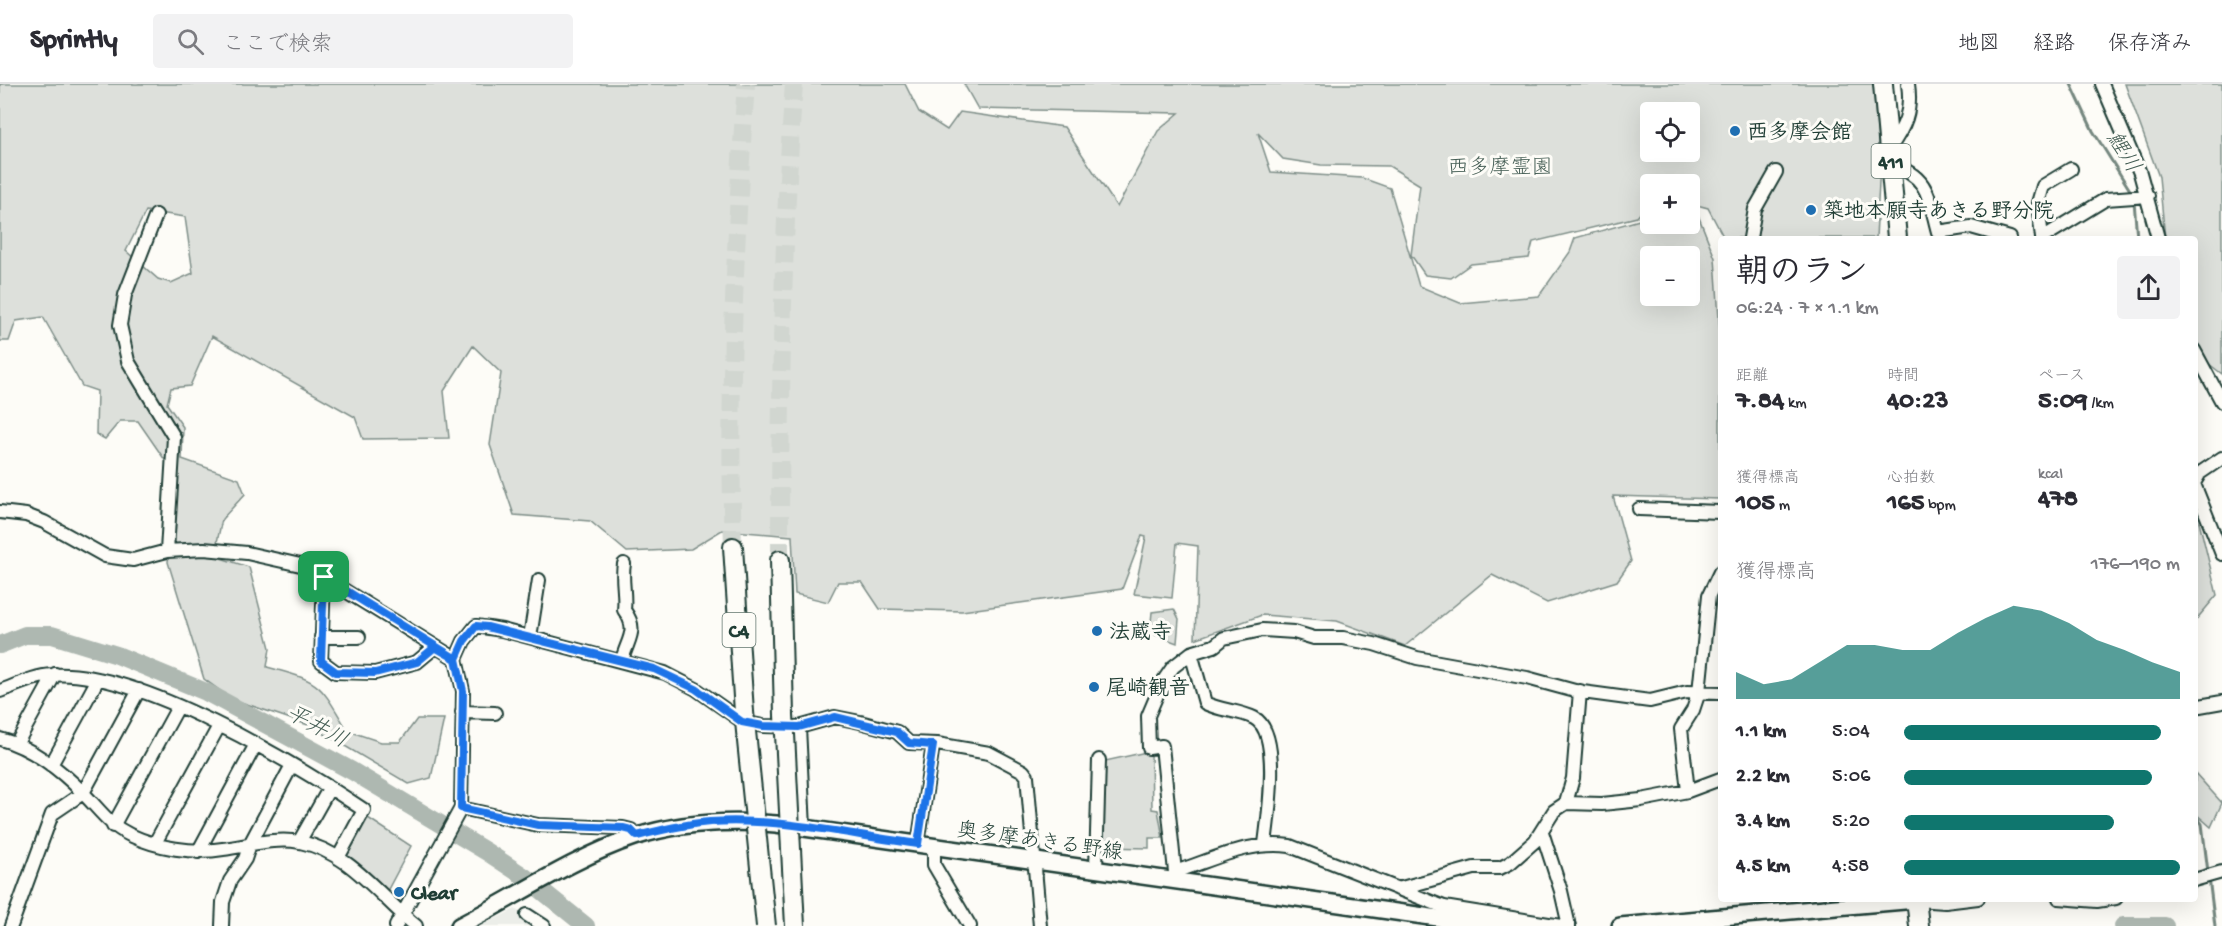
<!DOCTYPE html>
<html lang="ja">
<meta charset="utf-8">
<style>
:root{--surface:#fff;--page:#f2f2f3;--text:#2b2b33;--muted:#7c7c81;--line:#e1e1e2;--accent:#0f766e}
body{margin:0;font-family:"Gochi Hand","Klee One",sans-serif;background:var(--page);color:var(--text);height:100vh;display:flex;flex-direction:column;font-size:22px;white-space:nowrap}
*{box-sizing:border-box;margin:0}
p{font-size:20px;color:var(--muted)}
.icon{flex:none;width:33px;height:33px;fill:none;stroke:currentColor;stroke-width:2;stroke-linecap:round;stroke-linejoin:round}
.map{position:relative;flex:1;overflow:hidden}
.details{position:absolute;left:1718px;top:152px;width:480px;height:666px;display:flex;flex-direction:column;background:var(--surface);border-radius:6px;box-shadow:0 6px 24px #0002}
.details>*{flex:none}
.fabs{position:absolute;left:1640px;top:18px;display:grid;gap:12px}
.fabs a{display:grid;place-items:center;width:60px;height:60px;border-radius:6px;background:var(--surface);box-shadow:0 6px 24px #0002;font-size:30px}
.pin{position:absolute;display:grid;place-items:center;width:51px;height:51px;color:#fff;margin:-26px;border-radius:12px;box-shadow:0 3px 9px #0006}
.round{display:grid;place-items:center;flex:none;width:63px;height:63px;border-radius:6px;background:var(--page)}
.summary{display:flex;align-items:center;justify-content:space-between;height:102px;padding:0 18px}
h1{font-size:33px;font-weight:700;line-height:45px}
.stats{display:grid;grid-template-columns:repeat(3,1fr);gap:9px;height:102px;padding:6px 18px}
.stats div{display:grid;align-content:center}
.stats b{font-size:26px;font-weight:700}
.stats small{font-size:16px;font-weight:400}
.stats p{font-size:16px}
.chart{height:168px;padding:12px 18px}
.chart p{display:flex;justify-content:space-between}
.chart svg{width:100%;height:108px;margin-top:6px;fill:var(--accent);opacity:.7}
ul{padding:0 18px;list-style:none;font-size:20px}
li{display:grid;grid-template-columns:96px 72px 1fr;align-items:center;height:45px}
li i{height:15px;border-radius:8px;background:var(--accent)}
header{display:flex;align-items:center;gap:36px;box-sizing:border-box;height:84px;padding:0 30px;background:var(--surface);border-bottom:2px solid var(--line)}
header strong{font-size:28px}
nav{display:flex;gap:33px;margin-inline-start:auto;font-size:21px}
.search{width:420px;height:54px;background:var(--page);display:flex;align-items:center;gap:15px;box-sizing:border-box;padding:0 21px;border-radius:6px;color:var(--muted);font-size:22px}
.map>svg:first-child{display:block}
</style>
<header>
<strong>Sprintly</strong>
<div class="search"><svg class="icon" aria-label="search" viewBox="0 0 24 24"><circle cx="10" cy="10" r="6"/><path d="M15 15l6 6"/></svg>ここで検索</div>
<nav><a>地図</a><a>経路</a><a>保存済み</a></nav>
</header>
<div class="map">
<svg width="2222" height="842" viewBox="0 0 2222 842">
<rect width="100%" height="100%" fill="#fdfcf7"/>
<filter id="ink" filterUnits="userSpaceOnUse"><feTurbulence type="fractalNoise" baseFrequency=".0167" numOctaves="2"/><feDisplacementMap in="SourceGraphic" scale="12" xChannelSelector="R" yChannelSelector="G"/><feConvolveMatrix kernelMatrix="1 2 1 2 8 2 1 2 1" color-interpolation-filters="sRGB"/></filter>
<g filter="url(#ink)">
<!-- built -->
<path fill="#eceee9" d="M 515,825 L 540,842 L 481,842 Z"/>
<!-- green -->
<path fill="#dde0db" stroke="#7e8e88" stroke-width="1.5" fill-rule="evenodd" d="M 0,0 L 905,0 L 919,28 L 947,46 L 960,28 L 1064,43 L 1117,123 L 1158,47 L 1179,29 L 978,25 L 964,0 L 1873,0 L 1880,80 L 1876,154 L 1724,154 L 1708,124 L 1689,119 L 1689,100 L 1650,100 L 1650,118 L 1637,133 L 1533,158 L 1529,174 L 1471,180 L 1451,194 L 1425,191 L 1411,171 L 1420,101 L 1389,82 L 1321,81 L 1283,75 L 1258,49 L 1271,88 L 1362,94 L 1390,104 L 1419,202 L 1460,219 L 1539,212 L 1570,168 L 1575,154 L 1650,133 L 1650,140 L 1689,140 L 1689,130 L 1698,131 L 1715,174 L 1720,250 L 1720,415 L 1613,412 L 1631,477 L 1617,497 L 1547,519 L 1492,491 L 1405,562 L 1337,537 L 1262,531 L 1195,555 L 1198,462 L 1177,459 L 1172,514 L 1134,510 L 1146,453 L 1142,452 L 1122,505 L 962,527 L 880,525 L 862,498 L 838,498 L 828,518 L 795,510 L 792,452 L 722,446 L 691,465 L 627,468 L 590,437 L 514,431 L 490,361 L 501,289 L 473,262 L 444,307 L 449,354 L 363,355 L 355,333 L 212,252 L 190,302 L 171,304 L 167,320 L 183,343 L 182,375 L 239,395 L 245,410 L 222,435 L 214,472 L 249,483 L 270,564 L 267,583 C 323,598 319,599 348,647 L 381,658 L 400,658 L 417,635 L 444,635 L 431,694 L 409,700 L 311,642 L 232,615 L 204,595 L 168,478 L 178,395 L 138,337 L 120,337 L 105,355 L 96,350 L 97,307 L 82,302 L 43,233 L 16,237 L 9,257 L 0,257 ZM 1650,28 L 1689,28 L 1689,68 L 1650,68 ZM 146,127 L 185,133 L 193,189 L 171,199 L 158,195 L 126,167 ZM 1650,172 L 1689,172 L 1689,212 L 1650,212 Z
M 2125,0 L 2222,0 L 2222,290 L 2195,269 L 2194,154 L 2165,154 L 2159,93 Z
M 2195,421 L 2217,511 L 2195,537 Z
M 1174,525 L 1179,535 L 1177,559 L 1150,549 L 1152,528 Z
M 1151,667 L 1152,725 L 1158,726 L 1163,754 L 1149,754 L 1149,764 L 1102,763 L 1105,677 Z
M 2195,689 L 2222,719 L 2211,743 L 2195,729 Z
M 368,734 L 411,762 L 386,809 L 344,768 L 363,735 Z"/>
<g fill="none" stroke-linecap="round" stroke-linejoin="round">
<!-- stream -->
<path stroke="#75877f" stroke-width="3" d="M 2071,0 L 2093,47 L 2133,111
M 2134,117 L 2137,154
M 2194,729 L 2202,740 L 2208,788
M 2209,794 L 2215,842"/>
<!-- river -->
<path stroke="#aeb8b1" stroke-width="18" d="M 0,561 L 25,551 L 52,551 L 117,571 L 206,608 L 352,687 L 487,768 L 525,793 L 586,842
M 2123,842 L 2165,842"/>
<!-- highway-tunnel -->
<path stroke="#d1d6d0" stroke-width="18" stroke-dasharray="18 9" stroke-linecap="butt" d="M 733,463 C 728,309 735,154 746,0
M 780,476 C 780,317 782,159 794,0"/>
<!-- minor casing -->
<g stroke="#1f3d34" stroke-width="16">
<path id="minor" d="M 2102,0 L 2140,89 L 2158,154
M 1889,65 C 1905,43 1912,27 1908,0
M 1891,81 C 1929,91 1929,115 1938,148 L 1971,143 L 2010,154
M 156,131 L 125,211 L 120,241 L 128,277 L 174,353 L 167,467
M 1750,154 L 1755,125 L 1776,88
M 2042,154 L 2106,115 L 2148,112
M 2042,154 L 2038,119 L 2043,102 L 2071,85
M 2194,266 L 2222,318
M 2194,399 L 2200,389 L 2222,374
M 2194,400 L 2222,470
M 1639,425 L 1720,428
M 0,428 L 26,431 L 44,438 L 105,472 L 133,476 L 167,467 L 204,465 L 247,469 L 305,482 L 456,575 L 463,607 L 461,724 L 396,842
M 324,493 L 321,577 L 336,588 L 375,589 L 417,578 L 435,563
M 321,553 L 359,553
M 530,553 L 539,496
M 1191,569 L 1205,619 C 1221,627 1238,626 1254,634 C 1282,648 1268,734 1265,760
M 456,575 L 464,557 L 476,542 L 502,546 L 665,589 L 696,605 L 743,638 L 763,642 L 799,643 L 835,633 L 860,638 L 897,648 L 909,659 L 937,660 L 989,669 L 1023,687 L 1027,692 L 1040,842
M 622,576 C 628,554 639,546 624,526 C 626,509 621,496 624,480
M 0,607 C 17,601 34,592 52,591 C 137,584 294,679 364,726 L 338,774
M 2194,623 L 2222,618
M 462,628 L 495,629
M 799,643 L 804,744
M 0,655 C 31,663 61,686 83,709 C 99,725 109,741 130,751 C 158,764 193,770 223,765 C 248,762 274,753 300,758 C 350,768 379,812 416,842
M 17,659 L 55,590
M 51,681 L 98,595
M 1688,707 L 1681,645 L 1693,626 L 1699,608 L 1709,511 L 1720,488
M 1566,719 L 1573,694 L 1580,607
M 461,724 L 538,741 L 623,744 L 631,746 L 637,752
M 113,742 L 178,623
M 1542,748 L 1561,807 L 1569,842
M 299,758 L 330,703
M 155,759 L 219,642
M 918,760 L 933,661
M 934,763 L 934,781 L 970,842
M 198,768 L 255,662
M 1096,785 L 1099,676
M 1175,788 L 1162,662 L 1149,664 L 1148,632 L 1162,599 L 1173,583 L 1191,569 L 1214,562 L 1224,554 L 1262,546 L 1294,548 L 1314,554 L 1343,554 L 1374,560 L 1417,574 L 1527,594 L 1575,607 L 1627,614 L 1650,617 L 1687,608 L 1720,609
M 1173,795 L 1175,788 C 1213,776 1249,756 1290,762 L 1444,823 L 1561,842
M 2194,796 L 2222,788
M 1398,805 L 1474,784 L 1500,784 L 1510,779 L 1535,757 L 1554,727 L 1566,719 L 1602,720 L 1641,716 L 1688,707 L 1720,695
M 2059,814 L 2097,817 L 2116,814
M 1916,816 L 1945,818 L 1978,814
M 527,831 L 544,842
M 11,842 L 52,730 L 83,709 L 139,606
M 222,842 L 223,818 L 230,797 L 245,775 L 250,760 L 292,681"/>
</g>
<!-- major casing -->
<g stroke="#1f3d34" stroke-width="20">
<path id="major" d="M 459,842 C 515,813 575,773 635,753 C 681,738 728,736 776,740 L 1452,836 L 1521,842
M 1620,842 L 1916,816"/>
</g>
<!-- highway casing -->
<g stroke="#1f3d34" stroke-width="22">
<path id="highway" d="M 1883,0 L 1897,154
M 733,463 L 744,628
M 780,476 L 784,631
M 1916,814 L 1919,842"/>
</g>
<!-- minor -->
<use href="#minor" stroke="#fdfcf7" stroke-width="12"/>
<!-- major -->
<use href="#major" stroke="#fdfcf7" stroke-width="15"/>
<!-- highway -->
<use href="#highway" stroke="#fdfcf7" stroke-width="18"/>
<!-- highway-bridge casing -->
<g stroke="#1f3d34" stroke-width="22" stroke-linecap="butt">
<path id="highway-bridge" d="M 744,628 L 766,842
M 784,631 L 795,842"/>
</g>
<!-- highway-bridge -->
<use href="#highway-bridge" stroke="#fdfcf7" stroke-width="18"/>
</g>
</g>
<g fill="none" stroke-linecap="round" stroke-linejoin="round" filter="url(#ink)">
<!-- route casing -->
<g stroke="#fff" stroke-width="12">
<path id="route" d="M 324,493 L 456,575 L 463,607 L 461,724 L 538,741 L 623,744 L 631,746 L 637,752 C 661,746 685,740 710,738 C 778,733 850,751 918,760 L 933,661 L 909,659 L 897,648 L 835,633 L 799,643 L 763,642 L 742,638 L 696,605 L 654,585 L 487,543 L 476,542 L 464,557 L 456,575 L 435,563 L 417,578 L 375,589 L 336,588 L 321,577 L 324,493"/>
</g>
<!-- route -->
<use href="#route" stroke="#1a73e8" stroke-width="8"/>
</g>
<!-- markers -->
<g fill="#1f6fb2" stroke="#fdfcf7" stroke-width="2">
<circle cx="1735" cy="47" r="6"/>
<circle cx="1811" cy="126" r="6"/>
<circle cx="1097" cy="547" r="6"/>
<circle cx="1094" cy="603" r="6"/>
<circle cx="399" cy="808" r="6"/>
</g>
<g text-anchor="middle" stroke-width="6" stroke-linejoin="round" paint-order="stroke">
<!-- shield labels -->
<g fill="#fdfcf7" stroke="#62766e" stroke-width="1.5">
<rect x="1871.5" y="60" width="39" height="34" rx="4.5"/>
<rect x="722.5" y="529" width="33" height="34" rx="4.5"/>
</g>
<g font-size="20" font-weight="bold" fill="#1f3d34">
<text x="1891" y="84">411</text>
<text x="739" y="553">C4</text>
</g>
<!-- poi labels -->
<g font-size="21" font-weight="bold" fill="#1f3d34" stroke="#fdfcf7" text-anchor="start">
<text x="1747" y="54">西多摩会館</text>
<text x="1823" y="133">築地本願寺あきる野分院</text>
<text x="1109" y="554">法蔵寺</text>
<text x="1106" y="610">尾崎観音</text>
<text x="411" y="815">Clear</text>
</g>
<!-- park labels -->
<g font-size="21" fill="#455e55" stroke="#fdfcf7">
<text x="1500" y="89">西多摩霊園</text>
</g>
<!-- street labels -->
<g font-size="21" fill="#1f3d34" stroke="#fdfcf7">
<text transform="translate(1040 756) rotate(8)" y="7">奥多摩あきる野線</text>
</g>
<!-- water labels -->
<g font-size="22" font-style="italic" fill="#435c53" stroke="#fdfcf7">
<text transform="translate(2125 67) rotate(58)" y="8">鯉川</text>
<text transform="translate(318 641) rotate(28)" y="8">平井川</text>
</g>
</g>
</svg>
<div class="fabs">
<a><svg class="icon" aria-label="locate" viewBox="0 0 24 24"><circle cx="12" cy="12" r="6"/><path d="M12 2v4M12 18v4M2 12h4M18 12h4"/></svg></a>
<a>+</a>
<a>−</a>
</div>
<div class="pin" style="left:324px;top:493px;background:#1e9e55"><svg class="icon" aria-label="arrive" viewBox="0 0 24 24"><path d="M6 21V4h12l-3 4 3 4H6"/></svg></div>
<section class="details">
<div class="summary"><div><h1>朝のラン</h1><p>06:24 · 7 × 1.1 km</p></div><a class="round"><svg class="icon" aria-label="share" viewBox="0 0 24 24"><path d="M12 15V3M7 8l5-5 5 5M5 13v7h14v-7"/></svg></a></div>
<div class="stats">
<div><p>距離</p><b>7.84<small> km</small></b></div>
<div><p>時間</p><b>40:23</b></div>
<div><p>ペース</p><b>5:09<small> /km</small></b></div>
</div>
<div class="stats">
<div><p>獲得標高</p><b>105<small> m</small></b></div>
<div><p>心拍数</p><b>165<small> bpm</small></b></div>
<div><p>kcal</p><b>478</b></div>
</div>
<div class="chart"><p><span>獲得標高</span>176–190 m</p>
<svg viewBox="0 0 160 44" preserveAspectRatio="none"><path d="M0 44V33L10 38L20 36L30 29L40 22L50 22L60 24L70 24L80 17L90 11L100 6L110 8L120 13L130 20L140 24L150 29L160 33V44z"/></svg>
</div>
<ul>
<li><b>1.1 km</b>5:04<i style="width:93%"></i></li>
<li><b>2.2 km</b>5:06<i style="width:90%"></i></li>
<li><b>3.4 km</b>5:20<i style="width:76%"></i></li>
<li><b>4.5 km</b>4:58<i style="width:100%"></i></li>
</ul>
</section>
</div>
